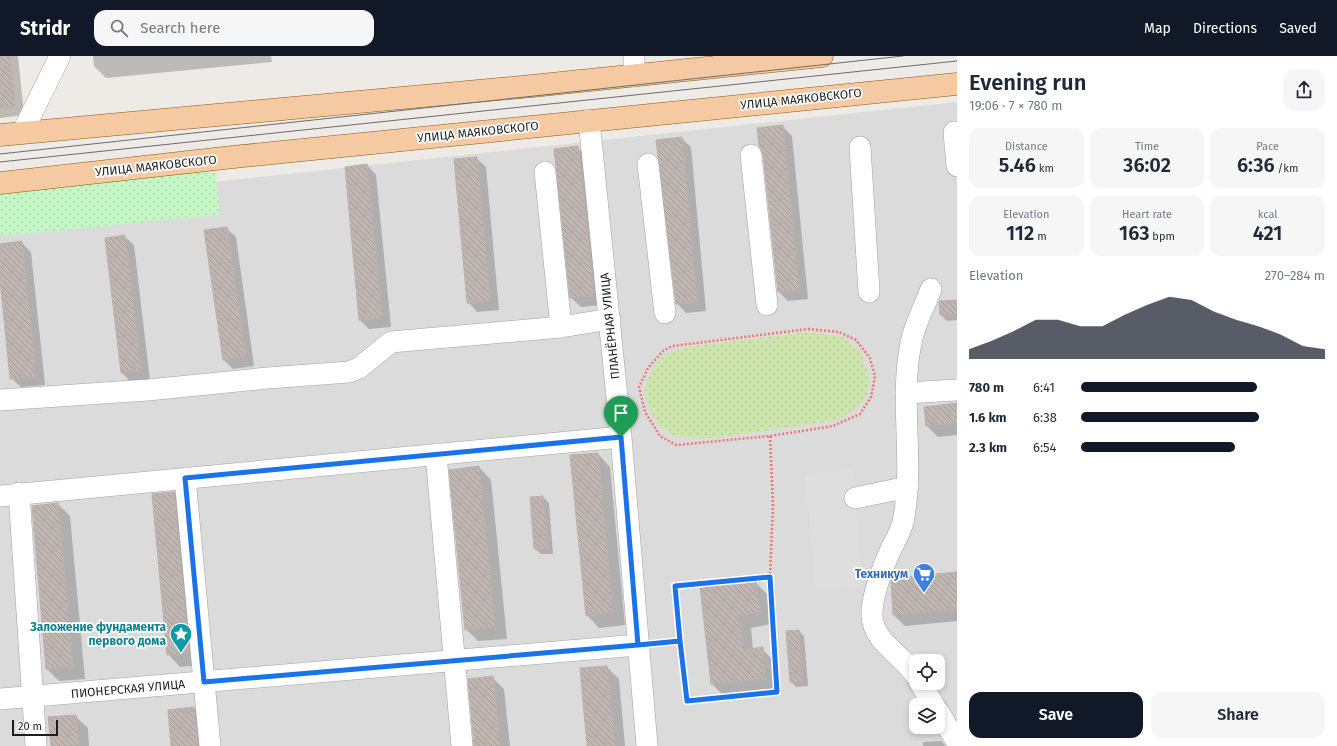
<!DOCTYPE html>
<meta charset="utf-8">
<style>
:root{--surface:#fff;--page:#f6f6f7;--text:#1f2937;--muted:#747a83;--accent:#111827}
body{margin:0;font-family:"Fira Sans",sans-serif;background:var(--page);color:var(--text);height:100vh;display:flex;flex-direction:column;font-size:15px;white-space:nowrap}
*{box-sizing:border-box;margin:0}
p{font-size:13px;color:var(--muted)}
.icon{flex:none;width:22px;height:22px;fill:none;stroke:currentColor;stroke-width:2;stroke-linecap:round;stroke-linejoin:round}
.map{position:relative;flex:1;overflow:hidden}
.details{display:flex;flex-direction:column;background:var(--surface);width:380px}
.details>*{flex:none}
.fabs{position:absolute;left:909px;top:598px;display:grid;gap:8px}
.fabs a{display:grid;place-items:center;width:36px;height:36px;border-radius:8px;background:var(--surface);box-shadow:0 2px 6px #0003;font-size:20px}
.scale{position:absolute;left:12px;bottom:10px;width:46px;box-sizing:border-box;padding-left:4px;border:2px solid #1e1e1e;border-top:0;font-size:11px;line-height:14px;white-space:nowrap;color:#1e1e1e;-webkit-text-stroke:3px #fff;paint-order:stroke}
.pin{position:absolute;display:grid;place-items:center;width:34px;height:34px;color:#fff;margin:-41px -17px;border-radius:50% 50% 50% 0;rotate:-45deg;box-shadow:0 0 4px #0007}
.pin .icon{rotate:45deg}
.round{display:grid;place-items:center;flex:none;width:42px;height:42px;border-radius:12px;background:var(--page)}
.head{display:flex;align-items:center;justify-content:space-between;height:68px;padding:0 12px}
h1{font-size:22px;font-weight:600;line-height:30px}
.metrics{display:grid;grid-template-columns:repeat(3,1fr);gap:6px;height:68px;padding:4px 12px}
.metrics div{display:grid;align-content:center;border-radius:10px;background:var(--page);text-align:center}
.metrics b{font-size:20px;font-weight:600}
.metrics small{font-size:11px;font-weight:400}
.metrics p{font-size:11px}
.chart{height:112px;padding:8px 12px}
.chart p{display:flex;justify-content:space-between}
.chart svg{width:100%;height:72px;margin-top:4px;fill:var(--accent);opacity:.7}
.button{display:flex;gap:8px;margin-top:auto;padding:8px 12px}
.button a{flex:1;height:46px;border-radius:12px;background:var(--accent);color:#fff;font-size:16px;font-weight:600;line-height:46px;text-align:center}
.button a+a{background:var(--page);color:var(--text)}
ul{padding:0 12px;list-style:none;font-size:13px}
li{display:grid;grid-template-columns:64px 48px 1fr;align-items:center;height:30px}
li i{height:10px;border-radius:5px;background:var(--accent)}
header{display:flex;align-items:center;gap:24px;box-sizing:border-box;height:56px;padding:0 20px;background:var(--accent);color:#fff}
header strong{font-size:19px}
nav{display:flex;gap:22px;margin-inline-start:auto;font-size:14px}
.search{width:280px;height:36px;background:var(--page);display:flex;align-items:center;gap:10px;box-sizing:border-box;padding:0 14px;border-radius:12px;color:var(--muted);font-size:15px}
main{display:flex;flex:1;min-height:0}
.map>svg:first-child{display:block}
</style>
<header>
<strong>Stridr</strong>
<div class="search"><svg class="icon" aria-label="search" viewBox="0 0 24 24"><circle cx="10" cy="10" r="6"/><path d="M15 15l6 6"/></svg>Search here</div>
<nav><a>Map</a><a>Directions</a><a>Saved</a></nav>
</header>
<main>
<div class="map">
<svg width="957" height="690" viewBox="0 0 957 690">
<defs>
<pattern id="grass-dots" width="8" height="8" patternUnits="userSpaceOnUse"><rect width="8" height="8" fill="#cee5ae"/><path d="M2 2h.1M6 6h.1" fill="none" stroke="#b0c495" stroke-width="1.8" stroke-linecap="round"/></pattern>
<pattern id="park-dots" width="8" height="8" patternUnits="userSpaceOnUse"><rect width="8" height="8" fill="#c5f6c5"/><path d="M2 2h.1M6 6h.1" fill="none" stroke="#a9d2a9" stroke-width="1.8" stroke-linecap="round"/></pattern>
<pattern id="building-back-hatch" width="6" height="6" patternUnits="userSpaceOnUse"><rect width="6" height="6" fill="#bfb6b2"/><path d="M-1 5l2 2M0 0l6 6M5-1l2 2" fill="none" stroke="#a49c99"/></pattern>
</defs>
<rect width="100%" height="100%" fill="#eeeae5"/>
<!-- residential -->
<path fill="#dcdbdb" fill-rule="evenodd" d="M 957,46 L 957,690 L 0,690 L 0,149 ZM 916,605 L 938,605 L 938,627 L 916,627 ZM 916,649 L 938,649 L 938,671 L 916,671 Z"/>
<!-- grass -->
<path fill="url(#grass-dots)" d="M 806,276 L 843,281 L 860,294 L 867,315 L 870,329 L 864,344 L 855,354 L 837,364 L 714,382 L 673,381 L 658,368 L 647,348 L 645,331 L 652,313 L 663,299 L 688,291 Z"/>
<!-- park -->
<path fill="url(#park-dots)" d="M 215,113 L 220,159 L 0,180 L 0,133 Z"/>
<!-- parking -->
<path fill="#dedede" d="M 852,413 L 863,531 L 816,535 L 805,418 Z"/>
<!-- shadow -->
<path fill="#0003" d="M 0,0 L 18,0 L 24,59 L 0,62 Z
M 93,0 L 271,0 L 272,6 L 106,22 L 94,10 Z
M 782,70 L 792,80 L 808,243 L 788,245 L 779,236 Z
M 681,82 L 691,91 L 706,255 L 686,257 L 677,247 Z
M 577,91 L 587,101 L 603,249 L 581,251 L 571,242 Z
M 476,102 L 486,111 L 499,254 L 477,256 L 468,246 Z
M 367,109 L 376,119 L 391,271 L 369,273 L 360,264 Z
M 226,172 L 236,181 L 254,310 L 233,313 L 224,304 Z
M 124,180 L 134,189 L 150,324 L 131,326 L 122,317 Z
M 21,186 L 31,196 L 45,329 L 21,331 L 11,322 L 0,215 L 0,189 Z
M 957,245 L 957,264 L 947,265 L 941,259 Z
M 957,349 L 957,379 L 938,381 L 927,370 Z
M 598,398 L 610,411 L 625,569 L 599,572 L 587,559 Z
M 479,411 L 491,424 L 507,583 L 478,585 L 466,573 Z
M 174,437 L 186,449 L 201,609 L 180,611 L 168,598 Z
M 543,441 L 549,447 L 553,498 L 541,498 L 535,493 Z
M 58,448 L 70,460 L 85,623 L 59,625 L 47,613 Z
M 957,517 L 957,565 L 905,570 L 894,559 Z
M 755,526 L 767,538 L 771,568 L 751,572 L 753,593 L 762,593 L 774,605 L 777,635 L 724,640 L 712,628 L 701,531 Z
M 799,575 L 804,580 L 808,630 L 796,631 L 791,626 L 787,576 Z
M 607,611 L 619,623 L 625,690 L 588,690 Z
M 492,621 L 504,633 L 510,690 L 475,690 Z
M 194,652 L 206,664 L 209,690 L 172,690 Z
M 75,660 L 88,672 L 89,690 L 52,690 Z
M 941,685 L 946,690 L 923,690 L 923,686 Z"/>
<!-- building -->
<path fill="url(#building-back-hatch)" stroke="#bfb0a8" d="M 0,0 L 10,0 L 15,50 L 0,52 Z
M 783,69 L 799,234 L 778,236 L 763,98 L 759,90 L 757,72 Z
M 682,81 L 697,246 L 676,248 L 656,84 Z
M 578,90 L 594,240 L 570,242 L 554,93 Z
M 477,101 L 490,245 L 467,247 L 454,103 Z
M 367,108 L 382,262 L 359,264 L 345,111 Z
M 227,171 L 246,301 L 223,304 L 204,174 Z
M 125,179 L 141,315 L 121,317 L 105,182 Z
M 22,185 L 36,320 L 10,323 L 0,224 L 0,188 Z
M 957,244 L 957,258 L 940,259 L 939,245 Z
M 957,347 L 957,367 L 926,370 L 924,351 Z
M 598,397 L 613,557 L 586,560 L 570,399 Z
M 479,410 L 495,571 L 465,574 L 449,414 Z
M 174,436 L 189,597 L 167,599 L 152,438 Z
M 543,440 L 548,492 L 534,493 L 530,441 Z
M 58,447 L 73,611 L 46,613 L 32,450 Z
M 957,516 L 957,553 L 893,559 L 891,527 L 892,522 Z
M 756,525 L 760,556 L 739,560 L 743,594 L 763,591 L 765,623 L 711,628 L 700,530 Z
M 799,574 L 803,625 L 790,626 L 786,575 Z
M 607,610 L 615,690 L 587,690 L 580,612 Z
M 493,620 L 500,690 L 474,690 L 468,623 Z
M 194,651 L 198,690 L 171,690 L 168,654 Z
M 76,659 L 79,690 L 51,690 L 48,661 Z"/>
<g fill="none" stroke-linecap="round" stroke-linejoin="round">
<!-- minor casing -->
<g stroke="#a2a2a2" stroke-width="22">
<path id="minor" d="M 634,20 L 634,0
M 589,64 L 621,381 L 647,690
M 954,76 L 957,110
M 22,77 L 60,0
M 860,91 L 869,236
M 751,99 L 767,249
M 648,108 L 665,257
M 545,116 L 561,271 L 610,263
M 906,337 L 957,334
M 0,344 L 148,334 L 268,322 L 349,316 L 359,312 L 391,286 L 561,271
M 436,398 L 462,690
M 185,422 L 210,690
M 19,437 L 36,690
M 0,440 L 621,381
M 855,442 L 908,431
M 916,620 C 904,600 873,586 872,560 C 871,542 883,510 891,493 C 895,485 901,475 903,466 C 915,407 899,346 911,287 C 914,269 925,250 931,233
M 920,627 L 934,649
M 0,643 L 638,589
M 938,655 L 957,686"/>
</g>
<!-- major casing -->
<g stroke="#8e570a" stroke-width="23">
<path id="major" d="M 0,79 L 532,30 L 822,0
M 0,127 L 233,101 L 957,28"/>
</g>
<!-- path -->
<path stroke="#f07674" stroke-width="2.5" stroke-dasharray="2 2" stroke-linecap="butt" d="M 808,273 L 839,276 L 856,284 L 870,302 L 875,320 L 871,341 L 860,358 L 833,370 L 770,380 L 676,389 L 660,380 L 645,356 L 639,331 L 648,312 L 663,295 L 672,290 Z
M 770,380 L 773,448 L 770,521 L 777,636 L 687,645 L 675,530 L 770,521
M 655,587 L 680,585"/>
<!-- minor -->
<use href="#minor" stroke="#fff" stroke-width="21"/>
<!-- major -->
<use href="#major" stroke="#f5caa3" stroke-width="22"/>
<!-- tram -->
<path stroke="#6c6c6c" stroke-width="1" d="M 0,98 L 903,0
M 0,106 L 957,5"/>
</g>
<g fill="none" stroke-linecap="round" stroke-linejoin="round">
<!-- route casing -->
<g stroke="#fff" stroke-width="8">
<path id="route" d="M 621,381 L 185,422 L 204,626 L 638,589 L 680,585 L 675,530 L 770,521 L 777,636 L 687,645 L 680,585 L 638,589 L 621,381"/>
</g>
<!-- route -->
<use href="#route" stroke="#1a73e8" stroke-width="5"/>
</g>
<!-- icons -->
<defs>
<g id="supermarket-pin" transform="scale(1.15)"><path d="M0 17L-7.5 6A9.5 9.5 0 1 1 7.5 6Z" fill="#3f7fe0" stroke="#fff"/><path d="M-6-5.5h2.5l.6 2H6L4.5 2H-2.5L-4.4-4H-6ZM-1.5 3.2a1.3 1.3 0 1 0 .1 0ZM3 3.2a1.3 1.3 0 1 0 .1 0Z" fill="#fff"/></g>
<g id="sight-pin" transform="scale(1.15)"><path d="M0 17L-7.5 6A9.5 9.5 0 1 1 7.5 6Z" fill="#0f9aa8" stroke="#fff"/><path d="M0-6L1.8-2.2L6-1.7L2.9 1.2L3.7 5.4L0 3.3L-3.7 5.4L-2.9 1.2L-6-1.7L-1.8-2.2Z" fill="#fff"/></g>
</defs>
<g fill-rule="evenodd">
<use href="#supermarket-pin" x="924" y="518"/>
<use href="#sight-pin" x="181" y="578"/>
</g>
<g text-anchor="middle" stroke-width="3.5" stroke-linejoin="round" paint-order="stroke">
<!-- street labels -->
<g font-size="12" fill="#1e1e1e" stroke="#fff">
<text transform="translate(801 43) rotate(-6)" y="4">УЛИЦА МАЯКОВСКОГО</text>
<text transform="translate(478 76) rotate(-6)" y="4">УЛИЦА МАЯКОВСКОГО</text>
<text transform="translate(156 110) rotate(-6)" y="4">УЛИЦА МАЯКОВСКОГО</text>
<text transform="translate(610 270) rotate(-96)" y="4">ПЛАНЁРНАЯ УЛИЦА</text>
<text transform="translate(128 633) rotate(-5)" y="4">ПИОНЕРСКАЯ УЛИЦА</text>
</g>
<!-- shop labels -->
<g font-size="12" font-weight="bold" fill="#366cbe" stroke="#fff" text-anchor="end">
<text x="908" y="522">Техникум</text>
</g>
<!-- culture labels -->
<g font-size="12" font-weight="bold" fill="#0d838f" stroke="#fff" text-anchor="end">
<text x="166" y="575">Заложение фундамента<tspan x="166" dy="14">первого дома</tspan></text>
</g>
</g>
</svg>
<div class="fabs">
<a><svg class="icon" aria-label="locate" viewBox="0 0 24 24"><circle cx="12" cy="12" r="6"/><path d="M12 2v4M12 18v4M2 12h4M18 12h4"/></svg></a>
<a><svg class="icon" aria-label="layers" viewBox="0 0 24 24"><path d="M12 4l9 5-9 5-9-5zM3 14l9 5 9-5"/></svg></a>
</div>
<div class="scale">20 m</div>
<div class="pin" style="left:621px;top:381px;background:#1e9e55"><svg class="icon" aria-label="arrive" viewBox="0 0 24 24"><path d="M6 21V4h12l-3 4 3 4H6"/></svg></div>
</div>
<section class="details">
<div class="head"><div><h1>Evening run</h1><p>19:06 · 7 × 780 m</p></div><a class="round"><svg class="icon" aria-label="share" viewBox="0 0 24 24"><path d="M12 15V3M7 8l5-5 5 5M5 13v7h14v-7"/></svg></a></div>
<div class="metrics">
<div><p>Distance</p><b>5.46<small> km</small></b></div>
<div><p>Time</p><b>36:02</b></div>
<div><p>Pace</p><b>6:36<small> /km</small></b></div>
</div>
<div class="metrics">
<div><p>Elevation</p><b>112<small> m</small></b></div>
<div><p>Heart rate</p><b>163<small> bpm</small></b></div>
<div><p>kcal</p><b>421</b></div>
</div>
<div class="chart"><p><span>Elevation</span>270–284 m</p>
<svg viewBox="0 0 160 44" preserveAspectRatio="none"><path d="M0 44V38L10 33L20 27L30 20L40 20L50 24L60 24L70 17L80 11L90 6L100 8L110 15L120 20L130 24L140 29L150 36L160 38V44z"/></svg>
</div>
<ul>
<li><b>780 m</b>6:41<i style="width:72%"></i></li>
<li><b>1.6 km</b>6:38<i style="width:73%"></i></li>
<li><b>2.3 km</b>6:54<i style="width:63%"></i></li>
</ul>
<div class="button"><a>Save</a><a>Share</a></div>
</section>
</main>
